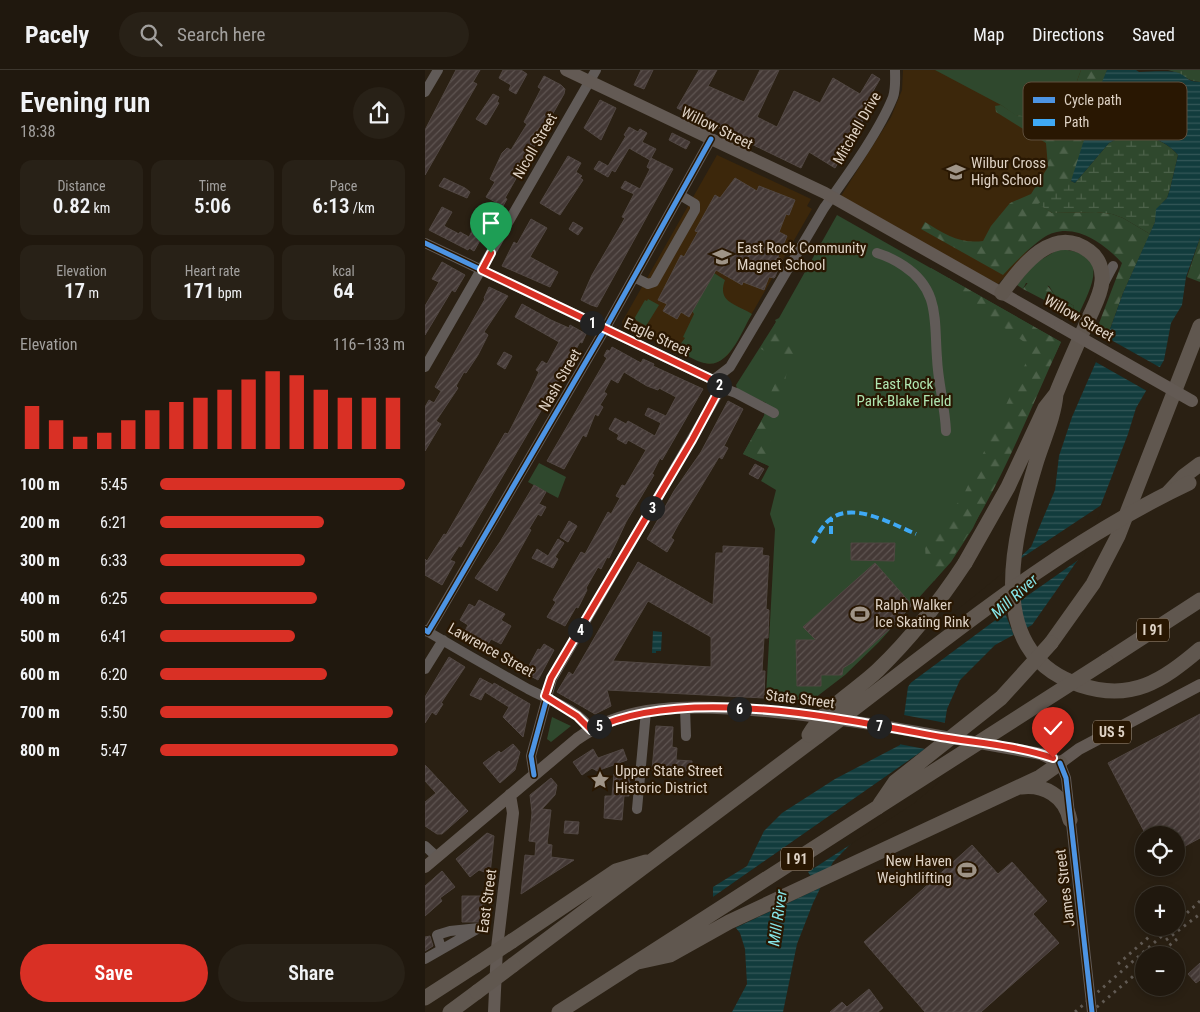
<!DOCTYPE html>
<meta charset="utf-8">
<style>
:root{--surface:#20180e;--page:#282117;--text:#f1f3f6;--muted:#a2a09e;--line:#3d372e;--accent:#d93025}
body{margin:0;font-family:"Roboto Condensed",sans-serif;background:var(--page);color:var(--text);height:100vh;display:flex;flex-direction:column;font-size:19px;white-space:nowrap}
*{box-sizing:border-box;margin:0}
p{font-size:16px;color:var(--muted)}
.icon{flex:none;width:28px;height:28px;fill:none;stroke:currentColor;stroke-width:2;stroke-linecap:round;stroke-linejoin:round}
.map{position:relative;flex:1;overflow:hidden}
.side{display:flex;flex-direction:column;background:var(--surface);width:425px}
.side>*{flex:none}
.controls{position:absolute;left:710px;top:756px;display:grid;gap:10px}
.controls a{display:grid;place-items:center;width:50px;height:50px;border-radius:50%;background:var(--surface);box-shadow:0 2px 8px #0003,0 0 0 1px var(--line);font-size:25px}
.pin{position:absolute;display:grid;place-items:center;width:42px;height:42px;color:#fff;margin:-51px -21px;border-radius:50% 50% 50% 0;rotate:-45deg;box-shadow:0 0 5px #0007}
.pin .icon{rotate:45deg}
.km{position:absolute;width:25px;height:25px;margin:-12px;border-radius:50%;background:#222;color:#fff;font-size:14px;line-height:25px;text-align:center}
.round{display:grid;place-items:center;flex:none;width:52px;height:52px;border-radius:26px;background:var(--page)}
.headline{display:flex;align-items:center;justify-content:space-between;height:85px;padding:0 20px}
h1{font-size:28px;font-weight:600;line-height:38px}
.figures{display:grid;grid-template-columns:repeat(3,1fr);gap:8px;height:85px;padding:5px 20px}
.figures div{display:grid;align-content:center;border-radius:12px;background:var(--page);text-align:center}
.figures b{font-size:21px;font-weight:600}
.figures small{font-size:14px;font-weight:400}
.figures p{font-size:14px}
.chart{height:140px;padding:10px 20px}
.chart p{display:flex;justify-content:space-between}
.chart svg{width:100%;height:90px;margin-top:5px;stroke:var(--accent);stroke-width:6}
.action{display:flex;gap:10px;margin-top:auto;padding:10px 20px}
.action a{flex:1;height:58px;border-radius:30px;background:var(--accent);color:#fff;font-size:20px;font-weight:600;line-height:58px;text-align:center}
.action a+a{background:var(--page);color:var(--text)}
ul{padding:0 20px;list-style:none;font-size:16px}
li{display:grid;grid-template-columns:80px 60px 1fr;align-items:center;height:38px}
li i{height:12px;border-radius:6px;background:var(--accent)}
header{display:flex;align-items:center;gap:30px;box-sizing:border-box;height:70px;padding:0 25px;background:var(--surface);border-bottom:1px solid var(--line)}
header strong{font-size:24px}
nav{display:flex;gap:28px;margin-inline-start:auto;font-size:18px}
.search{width:350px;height:45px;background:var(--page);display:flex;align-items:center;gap:12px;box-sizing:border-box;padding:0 18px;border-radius:28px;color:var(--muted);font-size:19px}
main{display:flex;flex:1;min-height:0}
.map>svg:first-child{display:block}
</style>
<header>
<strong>Pacely</strong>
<div class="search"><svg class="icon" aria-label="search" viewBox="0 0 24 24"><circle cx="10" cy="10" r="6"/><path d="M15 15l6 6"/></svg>Search here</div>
<nav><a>Map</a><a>Directions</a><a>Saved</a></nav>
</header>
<main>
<section class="side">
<div class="headline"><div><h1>Evening run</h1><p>18:38</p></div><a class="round"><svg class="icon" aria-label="share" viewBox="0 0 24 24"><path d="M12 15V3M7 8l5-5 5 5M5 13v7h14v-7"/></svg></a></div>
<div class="figures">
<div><p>Distance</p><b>0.82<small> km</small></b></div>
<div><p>Time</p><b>5:06</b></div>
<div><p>Pace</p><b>6:13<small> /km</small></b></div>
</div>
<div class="figures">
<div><p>Elevation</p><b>17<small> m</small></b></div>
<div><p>Heart rate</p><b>171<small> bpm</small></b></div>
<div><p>kcal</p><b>64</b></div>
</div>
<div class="chart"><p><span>Elevation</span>116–133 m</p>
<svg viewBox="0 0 160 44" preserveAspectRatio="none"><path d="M5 44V23M15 44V30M25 44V38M35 44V36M45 44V30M55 44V25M65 44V21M75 44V19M85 44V15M95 44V10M105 44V6M115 44V8M125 44V15M135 44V19M145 44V19M155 44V19"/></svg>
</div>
<ul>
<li><b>100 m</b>5:45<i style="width:100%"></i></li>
<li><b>200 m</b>6:21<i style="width:67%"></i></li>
<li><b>300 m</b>6:33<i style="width:59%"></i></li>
<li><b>400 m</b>6:25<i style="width:64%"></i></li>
<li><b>500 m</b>6:41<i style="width:55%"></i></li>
<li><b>600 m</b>6:20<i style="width:68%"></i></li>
<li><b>700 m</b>5:50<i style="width:95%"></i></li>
<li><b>800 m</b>5:47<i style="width:97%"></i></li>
</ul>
<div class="action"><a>Save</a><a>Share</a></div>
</section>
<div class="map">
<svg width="775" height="942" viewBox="0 0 775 942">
<defs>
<pattern id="forest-firs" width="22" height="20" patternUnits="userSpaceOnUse" patternTransform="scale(1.25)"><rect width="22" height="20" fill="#2f482d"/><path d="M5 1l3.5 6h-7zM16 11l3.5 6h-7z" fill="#4d624a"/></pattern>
<pattern id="wetland-marsh" width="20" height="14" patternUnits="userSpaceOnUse" patternTransform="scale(1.25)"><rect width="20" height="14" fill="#2f482d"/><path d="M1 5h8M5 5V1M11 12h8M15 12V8" fill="none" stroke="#4d624a"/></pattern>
<pattern id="water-rules" width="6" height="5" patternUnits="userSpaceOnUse" patternTransform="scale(1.25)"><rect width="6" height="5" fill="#123c3d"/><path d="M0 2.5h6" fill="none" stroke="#345758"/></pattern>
<pattern id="building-hatch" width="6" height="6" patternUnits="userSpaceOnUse" patternTransform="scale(1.25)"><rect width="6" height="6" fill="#443936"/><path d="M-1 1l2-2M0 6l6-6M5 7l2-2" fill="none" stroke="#5f5552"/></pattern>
</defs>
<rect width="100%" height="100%" fill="#2a2013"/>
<!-- built -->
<path fill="#3c270b" d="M 478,0 L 671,0 L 622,123 L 698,148 L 633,152 L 608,174 L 593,193 L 573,214 L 414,129 L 466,47 L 477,20 Z
M 292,85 L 386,129 L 382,136 L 387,139 L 303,285 L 293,292 L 283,294 L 198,255 L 197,252 Z"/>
<!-- green -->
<path fill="#2f482d" d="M 510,0 L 656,0 L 643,36 L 633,52 L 590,45 L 576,35 Z
M 412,145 L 636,272 L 548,458 L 526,492 L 454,572 L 420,605 L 386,631 L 341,627 L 350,459 L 345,444 L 351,420 L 336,411 L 344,396 L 318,384 L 339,346 L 341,333 L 312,319 L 311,315 L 351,252 L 350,250 L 354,248 Z
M 634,179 C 687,183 667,215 652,248 L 646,244 L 649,236 L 629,224 L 624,216 L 601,213 L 598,219 L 592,215 L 609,194 Z
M 289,203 L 300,210 C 292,232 309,233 327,244 C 317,260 304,300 279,293 C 270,291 260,284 251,280 L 260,268 L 258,267 L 269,244 L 267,241 Z
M 223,229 L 234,235 L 221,256 L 209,249 L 220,230 L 222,231 Z
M 114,393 L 141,407 L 133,428 L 103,412 Z
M 127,647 L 146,656 L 126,672 L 122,669 Z"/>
<!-- forest -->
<path fill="url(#forest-firs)" d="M 656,0 L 682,0 C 671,34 664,80 646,111 C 642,117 620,130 614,134 L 627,143 L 671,142 L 687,144 L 698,148 L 725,164 L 698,223 L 684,262 L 673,256 L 697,193 C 679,173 646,149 618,168 C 604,178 590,192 578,205 L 496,159 L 500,152 C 519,164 535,174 558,171 L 566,156 L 585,133 L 606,124 L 623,97 L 621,73 L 571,42 L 570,36 L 576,35 L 591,45 L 633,52 L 643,36 Z
M 775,168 L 775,212 L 762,207 Z
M 506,198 L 636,272 C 599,352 566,444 509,511 L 501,496 L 500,474 L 538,426 L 605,284 L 605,276 L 527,221 L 504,201 Z
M 605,210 L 618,210 L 629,224 L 649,236 L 646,244 L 598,219 Z
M 351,252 L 369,285 C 358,299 363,321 351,333 L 341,333 L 360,292 L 336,279 Z
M 339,346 L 345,350 L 346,356 L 344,396 L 318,384 Z"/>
<!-- wetland -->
<path fill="url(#wetland-marsh)" d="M 743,0 L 775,0 L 775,12 C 762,11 755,3 743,0 Z
M 694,62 C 716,64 739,68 753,85 L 745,119 L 742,128 L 732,139 L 730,152 L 725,164 L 698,148 L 687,144 L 671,142 L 627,143 L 613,134 L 646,111 L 650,113 L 684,73 L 692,69 Z"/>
<!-- water -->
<path fill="url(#water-rules)" d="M 682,0 L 711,0 L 714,2 C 726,2 743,0 754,3 C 764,8 761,11 775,12 L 775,168 L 761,207 L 757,235 L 746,253 L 739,290 L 711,338 L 703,364 L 657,484 L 607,555 L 570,575 L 535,610 L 522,639 L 515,683 L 408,792 L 388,833 L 372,874 L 358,942 L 307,942 L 322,914 L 320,879 L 315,863 L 288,829 L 288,817 L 322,796 L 339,761 L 357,743 L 410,709 L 475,675 L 483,617 L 494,600 L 561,519 L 606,477 L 630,420 L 634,386 L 647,347 L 684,262 L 698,223 L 730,152 L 731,139 L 742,128 L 745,119 L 753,85 C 739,68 717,64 695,62 L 692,69 L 684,73 L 650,113 L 646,111 L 658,73 L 673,37 L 677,12 Z
M 228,561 L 237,562 L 236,581 L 231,581 L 231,583 L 227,583 Z"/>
<!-- pier -->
<path fill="#2a2013" d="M 679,266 L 736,298 L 722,321 L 669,291 Z
M 678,434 L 659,486 L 592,533 L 601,561 L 590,568 L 580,543 L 480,617 L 491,600 L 490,577 L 512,556 L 579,502 L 579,498 L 596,483 L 595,489 Z
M 479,645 L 521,653 L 517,685 L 521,703 L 510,716 L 488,734 L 383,802 L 386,807 L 409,796 L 399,816 L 308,859 L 285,829 L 500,679 L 474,674 Z"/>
<!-- building -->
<path fill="url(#building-hatch)" stroke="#514743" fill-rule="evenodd" d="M 31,0 L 55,0 L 48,12 L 52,14 L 0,105 L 0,60 Z
M 78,0 L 96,0 L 102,4 L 91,24 L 84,20 L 86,15 L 74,8 Z
M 216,0 L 228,0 L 219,19 L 209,15 Z
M 274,0 L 292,0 L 283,16 L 319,32 L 335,0 L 354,0 L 332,47 L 352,57 L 369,21 L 395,33 L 408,8 L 435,24 L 447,4 L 455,9 L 444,28 L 449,32 L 410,98 L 384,82 L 376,98 L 252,38 Z
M 119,6 L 136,15 L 140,19 L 139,24 L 80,128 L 82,129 L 78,136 L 61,127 L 70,112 L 65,109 L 77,83 L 82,78 L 86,80 L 102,54 L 99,52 L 116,19 L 113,17 Z
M 68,24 L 74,27 L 72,32 L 74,33 L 61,55 L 51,49 Z
M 175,30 L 191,38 L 176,70 L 159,58 Z
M 204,57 L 213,62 L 215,59 L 222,63 L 217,72 L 231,79 L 225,90 L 204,78 L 190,102 L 187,100 L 183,107 L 169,99 L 174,91 L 183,96 L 201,66 L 199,65 Z
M 247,63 L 265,72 L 261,79 L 244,70 Z
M 143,86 L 156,93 L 151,102 L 157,106 L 155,108 L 158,110 L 135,145 L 115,133 Z
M 226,88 L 248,99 L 172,237 L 166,235 L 156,230 L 167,205 L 200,148 L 197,147 L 209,124 L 196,118 L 200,111 L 215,119 L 225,99 L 222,97 Z
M 19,108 L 40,118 L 45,122 L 42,128 L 14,116 Z
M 310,108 L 332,121 L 334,116 L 370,130 L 364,145 L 361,144 L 354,162 L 362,166 L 353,187 L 357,189 L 350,207 L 349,208 L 344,207 L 339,220 L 318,212 L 317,215 L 291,200 L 264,247 L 256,242 L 252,249 L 238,241 L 242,234 L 233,230 L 256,185 L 259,187 L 273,162 L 270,161 L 290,125 L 295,128 Z
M 17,137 L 27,142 L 19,156 L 34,164 L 35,162 L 44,167 L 56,143 L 65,148 L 59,159 L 61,160 L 49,181 L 44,178 L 43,180 L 4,160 Z
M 106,149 L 122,158 L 105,187 L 133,202 L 125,217 L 77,196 L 89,172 L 92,174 Z
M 148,152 L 158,158 L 153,165 L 144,159 Z
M 17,192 L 40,205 L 30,222 L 27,220 L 0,265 L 0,236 L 14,212 L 7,209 Z
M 64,217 L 83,226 L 59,262 L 63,265 L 53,285 L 41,303 L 39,302 L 31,316 L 33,318 L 11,351 L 16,354 L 0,381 L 0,337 L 4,330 L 9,333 L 16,321 L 10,317 L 60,229 L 59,228 Z
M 97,234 L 126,250 L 144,258 L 145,255 L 161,264 L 157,273 L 155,272 L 132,313 L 130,311 L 119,331 L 120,334 L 36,477 L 34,476 L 25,490 L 30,492 L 17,515 L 0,505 L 0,489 L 2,491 L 19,464 L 21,465 L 80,363 L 83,364 L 106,319 L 114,302 L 111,300 L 117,291 L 122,294 L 134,272 L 90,247 Z
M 187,277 L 216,293 L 218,289 L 229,294 L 228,296 L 278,319 L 237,390 L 235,388 L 227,404 L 229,405 L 201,452 L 184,488 L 182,487 L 176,499 L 173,497 L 161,518 L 162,520 L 153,538 L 151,537 L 140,556 L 122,547 L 131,532 L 128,530 L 156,482 L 160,484 L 183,442 L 186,444 L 195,428 L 191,426 L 197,415 L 200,416 L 221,380 L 203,370 L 201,374 L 192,369 L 194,365 L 184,359 L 190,348 L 201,354 L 203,351 L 230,366 L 236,353 L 220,345 L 223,338 L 241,346 L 251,327 L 234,318 L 233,320 L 222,316 L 199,302 L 193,313 L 186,309 L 179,322 L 182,324 L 175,335 L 178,337 L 173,346 L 170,344 L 161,367 L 158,365 L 139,399 L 122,391 L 182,288 L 179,286 L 182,280 L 185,281 Z
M 79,282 L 87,286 L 80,299 L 72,294 Z
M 303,331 L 318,339 L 299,376 L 303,378 L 297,389 L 294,387 L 253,455 L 246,468 L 249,470 L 242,482 L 222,469 L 249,421 L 276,382 Z
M 330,394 L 339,399 L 333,409 L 324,404 Z
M 109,415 L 121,422 L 114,434 L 121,437 L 116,446 L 113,444 L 104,459 L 106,460 L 72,521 L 50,508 L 75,472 Z
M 144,451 L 152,456 L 143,472 L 135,467 Z
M 133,469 L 139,473 L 130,487 L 133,489 L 128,498 L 107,488 L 112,479 L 123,486 Z
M 426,473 L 470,473 L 469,491 L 426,490 Z
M 298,476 L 338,478 L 337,485 L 344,486 L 341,539 L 344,540 L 343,568 L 339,568 L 337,601 L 340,601 L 339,628 L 182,620 L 186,636 L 170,644 L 132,622 L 144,602 L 148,605 L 213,492 L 288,535 L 291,483 L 298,483 ZM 223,531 L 286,567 L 286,597 L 188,591 Z
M 450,493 L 487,535 L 467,557 L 428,592 L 418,598 L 417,605 L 396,605 L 396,616 L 372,616 L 371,570 L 391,570 L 378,557 Z
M 54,530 L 80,544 L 76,550 L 86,556 L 76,574 L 66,569 L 62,576 L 39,563 L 43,555 L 35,550 L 44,534 L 50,537 Z
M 119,574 L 129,580 L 113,610 L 100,603 L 113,579 L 115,580 Z
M 24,587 L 40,597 L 16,633 L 18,634 L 11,645 L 7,642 L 0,653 L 0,627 Z
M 55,608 L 68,615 L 69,613 L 105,634 L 98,667 L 78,647 L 84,637 L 60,622 L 56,630 L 45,625 Z
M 775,644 L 775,768 L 751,781 L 751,765 L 721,765 L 683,693 Z
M 231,656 L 248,657 L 247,677 L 252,678 L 251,690 L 267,691 L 266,701 L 227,700 Z
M 88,674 L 95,682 L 90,700 L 75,713 L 58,693 L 74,681 L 76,683 Z
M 168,679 L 173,688 L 198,679 L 202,690 L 172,701 L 167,698 L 157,705 L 148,692 Z
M 0,695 L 43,741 L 17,764 L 12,764 L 0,756 L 0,732 L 11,723 L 0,711 Z
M 189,704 L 205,705 L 204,726 L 199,726 L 197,750 L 179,748 L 180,726 L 187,726 Z
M 126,708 L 132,715 L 130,725 L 117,739 L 126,740 L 122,774 L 127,775 L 126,787 L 149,790 L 96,824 L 100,785 L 110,786 L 111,772 L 104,771 L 107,743 L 105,725 Z
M 140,751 L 154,752 L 153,764 L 139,763 Z
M 62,763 L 69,766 L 65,804 L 54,800 L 45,807 L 31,789 Z
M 547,775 L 573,804 L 587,792 L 622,831 L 608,844 L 634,873 L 556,942 L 500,942 L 439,872 Z
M 17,801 L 30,817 L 15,828 L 17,831 L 0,846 L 0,816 Z
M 37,826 L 61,826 L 57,852 L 37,852 Z
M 5,866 L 8,876 L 0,881 L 0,867 Z
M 775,893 L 775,910 L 771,913 L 763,904 Z
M 444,919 L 458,938 L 453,942 L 405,942 L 417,932 L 422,937 Z"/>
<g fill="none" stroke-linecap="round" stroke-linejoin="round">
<!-- minor -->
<path stroke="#615b58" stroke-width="10" d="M 0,22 L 13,0
M 0,173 L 288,310 L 295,317 L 294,322 L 127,609 L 106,686 L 109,705
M 452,183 C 462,186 470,190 479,196 C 515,220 509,250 512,288 C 513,313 520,336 521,361
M 209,207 L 223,214 L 229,212 L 270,140 L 270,134 L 255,125
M 678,215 L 688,196
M 0,297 L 171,0
M 288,310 L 305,297 L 399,138 C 421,107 454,62 468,27 C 471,18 470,9 470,0
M 295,317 L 311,323 L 349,343
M 0,560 C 34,580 69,600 103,619 C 126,631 151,638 167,660
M 3,562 L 180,259 L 286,69
M 0,599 L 18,570
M 260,638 L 261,666
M 635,693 L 641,708 L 667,942
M 212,739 L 221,641
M 0,776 L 12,787
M 0,889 L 54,858 L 25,861 L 12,865 L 16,878"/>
<!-- major -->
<path stroke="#635a54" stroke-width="12" d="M 141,0 L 400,123 L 635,256
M 0,797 L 152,669 C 172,655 198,645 222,641 C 264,635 308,638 350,642 C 439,650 528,669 616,684 L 635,693 L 654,679 L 775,615
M 69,942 L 72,878 L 88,743 L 85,725"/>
<!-- highway -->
<path stroke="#60574f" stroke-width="15" d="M 631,324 C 629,348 618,370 611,393 C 589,466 556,583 655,615 C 707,632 737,611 775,579
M 744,422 L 759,406 L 775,394
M 540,493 L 583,417 L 620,338 L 631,324 C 641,299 652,275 663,250 C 668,238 676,225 677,211 C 678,200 674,188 664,181 C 628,154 597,196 577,223
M 626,573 L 668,514 L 693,466 L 775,256
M 681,591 L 775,530
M 596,717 C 619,714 640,726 645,750
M 87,871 L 191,801 L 221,792
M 213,892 L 245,885 L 304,852 L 615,707 L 635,693
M 88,895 L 393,666
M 0,928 L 51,895
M 25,942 L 52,922
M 134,942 L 453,737"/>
<!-- rail -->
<path stroke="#615a53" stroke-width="3" stroke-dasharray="2.5 5" stroke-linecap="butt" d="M 751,853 L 775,831
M 741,870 L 775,844
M 733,885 L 752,869
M 693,894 L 725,866
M 650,942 L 746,858
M 666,942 L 719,897"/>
<!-- major-bridge -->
<path stroke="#635a54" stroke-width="12" d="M 635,256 L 767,331"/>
<!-- highway-bridge -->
<path stroke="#60574f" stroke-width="15" d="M 384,665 C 399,638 431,621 453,600 C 486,568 515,531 540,493
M 393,666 C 512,577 628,477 764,413
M 455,734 L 470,712 L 576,628 L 626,573
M 453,737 L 681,591
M 51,895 L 87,871
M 52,922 L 88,895"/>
<!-- quiet -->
<path stroke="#3fa9f5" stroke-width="4" stroke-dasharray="8 4" stroke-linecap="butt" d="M 406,464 L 406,448
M 388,473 C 393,464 399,453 407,448 C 430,432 469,455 491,464"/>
<!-- cycleway casing -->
<g stroke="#291702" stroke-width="8">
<path id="cycleway" d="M 0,173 L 288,310 L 295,317 L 294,322 L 127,609 L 106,686 L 109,705
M 0,560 L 3,562 L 12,547 L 180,259 L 286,69
M 635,693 L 641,708 L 667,942"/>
</g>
<!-- cycleway -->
<use href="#cycleway" stroke="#4d94e3" stroke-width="5"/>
</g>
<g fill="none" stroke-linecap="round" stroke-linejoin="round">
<!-- route casing -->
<g stroke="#fff" stroke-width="10">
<path id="route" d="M 66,183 L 57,200 L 288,310 L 295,318 L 267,370 L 126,608 L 120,626 L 152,646 L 166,660 C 259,614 417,649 516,667 C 553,673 593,676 628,688"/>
</g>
<!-- route -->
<use href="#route" stroke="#d93025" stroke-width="6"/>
</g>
<!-- icons -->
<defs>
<g id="school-bare" transform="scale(1.5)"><path d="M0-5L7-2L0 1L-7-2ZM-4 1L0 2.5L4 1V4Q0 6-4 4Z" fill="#9f9487" stroke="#291702" stroke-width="2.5" paint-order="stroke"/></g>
<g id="stadium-bare" transform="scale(1.5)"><path d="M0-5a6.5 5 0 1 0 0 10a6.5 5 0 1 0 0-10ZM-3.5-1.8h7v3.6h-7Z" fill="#9f9487" stroke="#291702" stroke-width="2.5" paint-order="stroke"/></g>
<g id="sight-bare" transform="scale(1.5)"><path d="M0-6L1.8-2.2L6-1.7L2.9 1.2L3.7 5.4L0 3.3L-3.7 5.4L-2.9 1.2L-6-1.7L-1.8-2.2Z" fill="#9f9487" stroke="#291702" stroke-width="2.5" paint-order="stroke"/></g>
</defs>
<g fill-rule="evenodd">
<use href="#school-bare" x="531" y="102"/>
<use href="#school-bare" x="297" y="187"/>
<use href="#stadium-bare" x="435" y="544"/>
<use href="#sight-bare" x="175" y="710"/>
<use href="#stadium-bare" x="542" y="800"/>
</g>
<g text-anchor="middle" stroke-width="4.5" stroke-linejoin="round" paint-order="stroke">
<!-- shield labels -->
<g fill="#291702" stroke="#a89a8a" stroke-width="1">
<rect x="712" y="548.5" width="32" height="23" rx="4"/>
<rect x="668" y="650.5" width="38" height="23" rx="4"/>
<rect x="356" y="777.5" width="32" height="23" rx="4"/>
</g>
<g font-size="14" font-weight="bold" fill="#ded2c5">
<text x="728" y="565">I 91</text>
<text x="687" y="667">US 5</text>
<text x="372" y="794">I 91</text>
</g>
<!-- street labels -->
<g font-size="15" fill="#ded2c5" stroke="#291702">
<text transform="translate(292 58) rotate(26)" y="5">Willow Street</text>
<text transform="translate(432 58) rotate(-60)" y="5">Mitchell Drive</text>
<text transform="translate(110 76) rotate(-60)" y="5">Nicoll Street</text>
<text transform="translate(654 248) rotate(30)" y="5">Willow Street</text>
<text transform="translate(232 267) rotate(25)" y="5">Eagle Street</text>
<text transform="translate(135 310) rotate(-60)" y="5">Nash Street</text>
<text transform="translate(66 580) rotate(29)" y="5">Lawrence Street</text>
<text transform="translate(375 629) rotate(7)" y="5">State Street</text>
<text transform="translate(640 818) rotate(-97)" y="5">James Street</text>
<text transform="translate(62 831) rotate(-82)" y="5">East Street</text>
</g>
<!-- poi labels -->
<g font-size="15" fill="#ded2c5" stroke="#291702" text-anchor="start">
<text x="546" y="98">Wilbur Cross<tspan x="546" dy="17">High School</tspan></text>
<text x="312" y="183">East Rock Community<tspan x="312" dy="17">Magnet School</tspan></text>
<text x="450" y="540">Ralph Walker<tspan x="450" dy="17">Ice Skating Rink</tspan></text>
<text x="190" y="706">Upper State Street<tspan x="190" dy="17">Historic District</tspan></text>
<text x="527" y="796" text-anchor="end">New Haven<tspan x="527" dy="17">Weightlifting</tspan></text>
</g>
<!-- park labels -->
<g font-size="15" fill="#b0e6b1" stroke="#291702">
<text x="479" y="319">East Rock<tspan x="479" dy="17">Park-Blake Field</tspan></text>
</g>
<!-- water labels -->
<g font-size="16" font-style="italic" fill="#86e6e9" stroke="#291702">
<text transform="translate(589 526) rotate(-42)" y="6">Mill River</text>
<text transform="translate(352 848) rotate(-82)" y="6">Mill River</text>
</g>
</g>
<!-- legend -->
<rect x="598" y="12" width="164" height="58" rx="8" fill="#291702" stroke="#5f4f3c" stroke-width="1"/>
<rect x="608" y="27" width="22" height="6" fill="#4d94e3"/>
<rect x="608" y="49" width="22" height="7" fill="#3fa9f5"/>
<g font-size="14" fill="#ded2c5">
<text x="639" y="35">Cycle path</text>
<text x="639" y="57">Path</text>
</g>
</svg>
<div class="controls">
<a><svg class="icon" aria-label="locate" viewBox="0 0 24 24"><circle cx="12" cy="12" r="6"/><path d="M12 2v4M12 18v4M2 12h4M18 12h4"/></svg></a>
<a>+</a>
<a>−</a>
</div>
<div class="pin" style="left:66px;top:183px;background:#1e9e55"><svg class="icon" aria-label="arrive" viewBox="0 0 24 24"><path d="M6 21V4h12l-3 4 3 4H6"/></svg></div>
<div class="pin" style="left:628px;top:688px;background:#d93025"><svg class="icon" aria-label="check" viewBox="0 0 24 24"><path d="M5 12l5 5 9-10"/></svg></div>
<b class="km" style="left:167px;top:253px">1</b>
<b class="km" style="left:294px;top:315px">2</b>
<b class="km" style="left:227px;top:438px">3</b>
<b class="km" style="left:155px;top:560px">4</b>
<b class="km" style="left:174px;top:656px">5</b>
<b class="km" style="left:314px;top:639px">6</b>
<b class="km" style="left:454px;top:656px">7</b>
</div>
</main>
